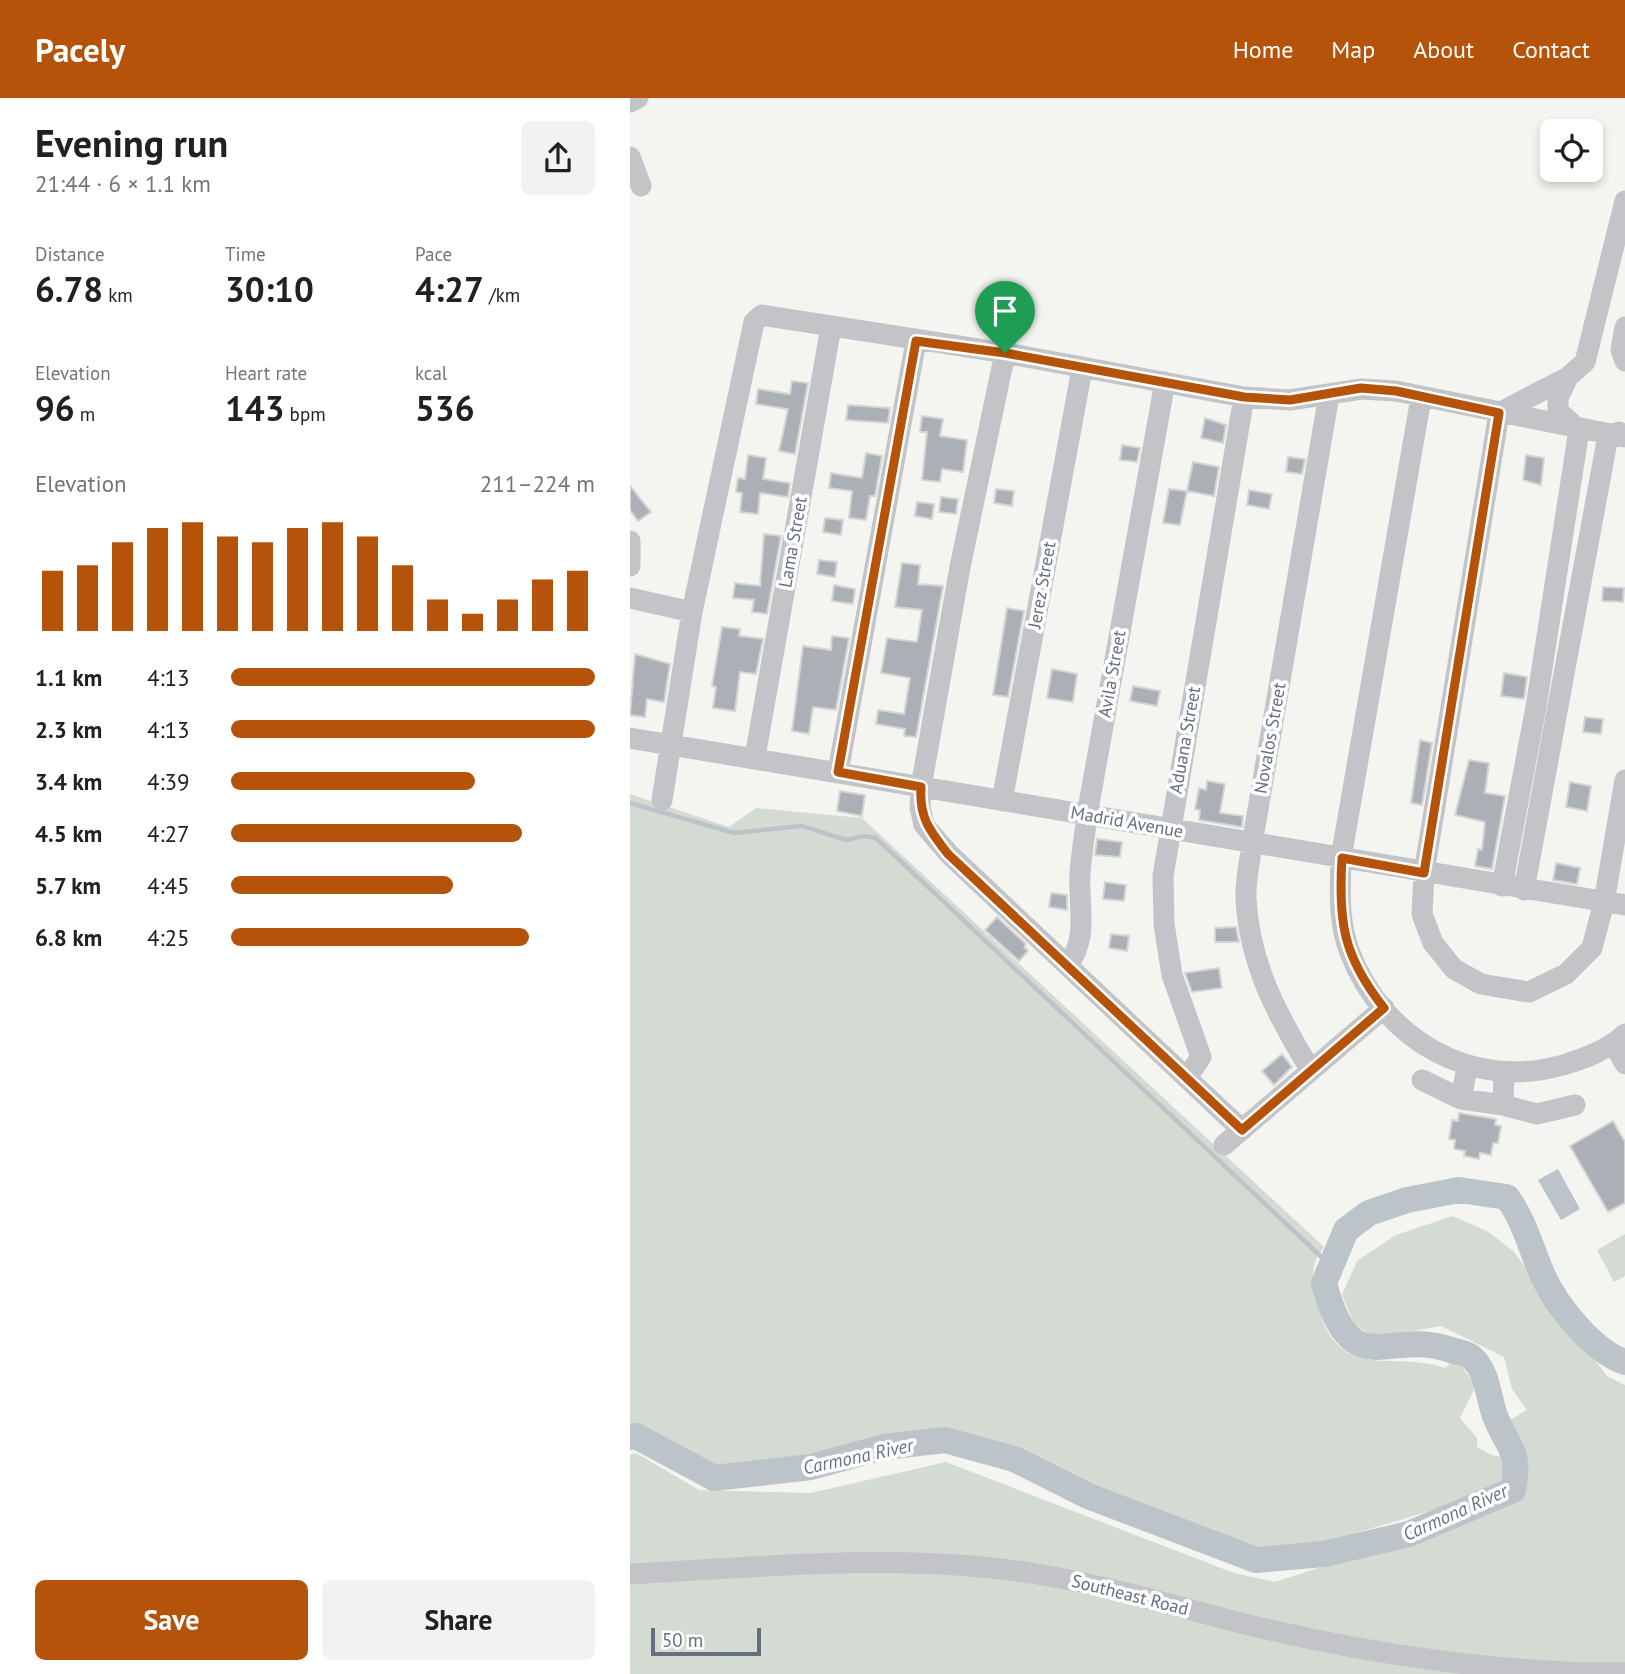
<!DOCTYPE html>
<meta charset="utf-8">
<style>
:root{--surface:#fff;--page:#f2f2f2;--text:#202124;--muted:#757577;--accent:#b45309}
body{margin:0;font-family:"PT Sans",sans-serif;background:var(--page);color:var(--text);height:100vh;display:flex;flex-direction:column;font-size:26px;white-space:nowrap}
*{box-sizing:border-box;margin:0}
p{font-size:23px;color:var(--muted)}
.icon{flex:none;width:38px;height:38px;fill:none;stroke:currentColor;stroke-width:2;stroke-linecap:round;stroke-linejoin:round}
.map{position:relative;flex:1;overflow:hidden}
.panel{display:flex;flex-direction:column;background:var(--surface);width:630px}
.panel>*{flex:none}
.tools{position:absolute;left:910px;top:21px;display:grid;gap:14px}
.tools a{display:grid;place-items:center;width:63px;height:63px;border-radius:10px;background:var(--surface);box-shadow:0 4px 10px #0003;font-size:35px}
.scale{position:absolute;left:21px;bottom:18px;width:110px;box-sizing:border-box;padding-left:7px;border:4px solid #656f7f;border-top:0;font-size:19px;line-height:24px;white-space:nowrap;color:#656f7f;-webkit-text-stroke:5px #fff;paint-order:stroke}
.pin{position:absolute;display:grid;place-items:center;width:60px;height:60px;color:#fff;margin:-72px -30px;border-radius:50% 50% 50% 0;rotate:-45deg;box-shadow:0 0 7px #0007}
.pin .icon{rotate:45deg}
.round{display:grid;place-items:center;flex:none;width:74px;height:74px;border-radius:10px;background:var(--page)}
.summary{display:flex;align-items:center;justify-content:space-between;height:119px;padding:0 35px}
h1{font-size:38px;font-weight:700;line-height:52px}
.figures{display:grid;grid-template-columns:repeat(3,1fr);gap:10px;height:119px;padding:7px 35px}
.figures div{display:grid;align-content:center}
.figures b{font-size:35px;font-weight:700}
.figures small{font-size:19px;font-weight:400}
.figures p{font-size:19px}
.chart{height:196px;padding:14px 35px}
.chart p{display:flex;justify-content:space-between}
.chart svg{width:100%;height:126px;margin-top:7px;stroke:var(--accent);stroke-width:6}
.action{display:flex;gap:14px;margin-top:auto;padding:14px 35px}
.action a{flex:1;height:80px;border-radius:10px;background:var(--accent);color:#fff;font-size:28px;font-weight:700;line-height:80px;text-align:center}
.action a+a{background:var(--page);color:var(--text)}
ul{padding:0 35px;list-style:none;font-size:23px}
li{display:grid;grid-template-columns:112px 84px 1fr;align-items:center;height:52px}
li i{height:18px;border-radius:9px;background:var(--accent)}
header{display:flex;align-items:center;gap:42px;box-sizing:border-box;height:98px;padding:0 35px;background:var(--accent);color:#fff}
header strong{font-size:33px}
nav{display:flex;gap:38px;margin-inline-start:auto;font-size:24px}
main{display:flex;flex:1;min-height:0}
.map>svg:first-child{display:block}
</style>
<header>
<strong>Pacely</strong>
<nav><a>Home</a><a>Map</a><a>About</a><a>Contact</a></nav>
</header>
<main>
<section class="panel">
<div class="summary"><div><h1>Evening run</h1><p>21:44 · 6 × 1.1 km</p></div><a class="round"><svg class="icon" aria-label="share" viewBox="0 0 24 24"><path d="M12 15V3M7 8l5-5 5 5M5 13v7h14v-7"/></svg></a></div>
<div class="figures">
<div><p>Distance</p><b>6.78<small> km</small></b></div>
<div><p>Time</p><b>30:10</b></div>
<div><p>Pace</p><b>4:27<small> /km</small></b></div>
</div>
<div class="figures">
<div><p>Elevation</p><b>96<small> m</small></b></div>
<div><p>Heart rate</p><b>143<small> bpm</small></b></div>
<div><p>kcal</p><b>536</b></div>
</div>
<div class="chart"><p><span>Elevation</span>211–224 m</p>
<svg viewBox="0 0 160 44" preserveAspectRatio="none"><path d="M5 44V23M15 44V21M25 44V13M35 44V8M45 44V6M55 44V11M65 44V13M75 44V8M85 44V6M95 44V11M105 44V21M115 44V33M125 44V38M135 44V33M145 44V26M155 44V23"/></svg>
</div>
<ul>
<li><b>1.1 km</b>4:13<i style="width:100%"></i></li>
<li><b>2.3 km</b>4:13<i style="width:100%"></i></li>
<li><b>3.4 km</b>4:39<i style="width:67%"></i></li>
<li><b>4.5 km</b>4:27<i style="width:80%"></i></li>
<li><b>5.7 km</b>4:45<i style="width:61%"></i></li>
<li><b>6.8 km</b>4:25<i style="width:82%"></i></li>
</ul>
<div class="action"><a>Save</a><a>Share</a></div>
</section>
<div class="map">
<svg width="995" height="1576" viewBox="0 0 995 1576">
<rect width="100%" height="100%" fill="#f4f4f0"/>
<!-- grass -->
<path fill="#d4dbd2" d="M 0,696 L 99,729 L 126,710 L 232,720 L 694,1149 C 679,1168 682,1182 687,1204 C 707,1288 760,1251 816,1270 L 822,1262 L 829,1265 L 846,1288 L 830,1320 L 847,1340 L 847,1349 L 861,1357 L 880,1360 L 878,1390 L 675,1450 L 618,1448 L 483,1396 L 399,1356 L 327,1335 L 259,1339 L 189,1359 L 85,1371 L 6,1330 L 0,1331 Z
M 823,1118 L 857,1133 L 883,1153 L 977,1278 L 995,1287 L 995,1576 L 0,1576 L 0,1357 L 6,1355 L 69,1392 L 181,1395 L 316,1364 L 604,1475 L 645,1484 L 806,1432 L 890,1399 L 893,1347 L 879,1323 L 897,1312 L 882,1291 L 874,1259 L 811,1228 L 745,1240 L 724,1226 L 712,1197 L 727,1163 L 766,1137 Z
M 995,1136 L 995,1178 L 984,1184 L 967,1152 Z"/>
<!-- water -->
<path fill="#bcc4ca" d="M 928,1071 L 950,1111 L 931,1122 L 908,1082 Z"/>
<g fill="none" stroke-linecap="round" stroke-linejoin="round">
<!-- stream -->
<path stroke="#bcc4ca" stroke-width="4.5" d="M 0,705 L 104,735 L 172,728 L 216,742 L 235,738 L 246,740 L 700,1167"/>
<!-- river -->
<path stroke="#bcc4ca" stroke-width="26" d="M 0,1339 L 6,1338 L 84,1380 L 181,1369 L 254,1349 L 315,1342 L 384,1361 L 458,1398 L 626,1462 L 694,1456 L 779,1436 L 883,1392 C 891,1352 878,1351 865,1318 C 858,1299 858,1273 841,1259 C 837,1255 827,1254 821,1252 C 759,1229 721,1289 694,1185 L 716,1132 L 739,1115 L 777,1102 L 829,1092 L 877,1099 C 895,1124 901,1151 913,1178 C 927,1209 964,1254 995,1264"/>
</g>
<!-- building -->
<path fill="#abafb6" stroke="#d5d5d3" stroke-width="2" d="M 162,283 L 178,285 L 165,356 L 149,353 L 158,311 L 126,306 L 128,291 L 160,296 Z
M 218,307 L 260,310 L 258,325 L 216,322 Z
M 292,318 L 313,321 L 310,338 L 337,342 L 333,374 L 312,371 L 310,384 L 292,382 L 297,334 L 290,334 Z
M 575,320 L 596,327 L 593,345 L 571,340 Z
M 492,347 L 510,350 L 507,364 L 490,362 Z
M 236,355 L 252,358 L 245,398 L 240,398 L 236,422 L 219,420 L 222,393 L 199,390 L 201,375 L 232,380 Z
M 118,357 L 136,360 L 133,381 L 160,385 L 158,399 L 130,395 L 128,416 L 110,414 L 112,395 L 106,394 L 108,380 L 115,381 Z
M 896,357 L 914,360 L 911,387 L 893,382 Z
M 658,359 L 675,361 L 672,376 L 656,374 Z
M 563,364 L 589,369 L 584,398 L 557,393 Z
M 0,388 L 21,414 L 8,423 L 0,412 Z
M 366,391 L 384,393 L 382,408 L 364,405 Z
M 539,391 L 557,393 L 550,427 L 533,425 Z
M 619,392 L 642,396 L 639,411 L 617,407 Z
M 311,399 L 328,401 L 326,416 L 309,414 Z
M 287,404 L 304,406 L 302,421 L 285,418 Z
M 195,420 L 213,422 L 211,437 L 193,434 Z
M 134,436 L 151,438 L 137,516 L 122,514 L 124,502 L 103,500 L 105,485 L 130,488 Z
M 189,462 L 207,464 L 205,479 L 187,476 Z
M 272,465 L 290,467 L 288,486 L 313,488 L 286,639 L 274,638 L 275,631 L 246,626 L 248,612 L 274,616 L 280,580 L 251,575 L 257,540 L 287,544 L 292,512 L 265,509 Z
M 204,487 L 225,491 L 223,506 L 202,503 Z
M 973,489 L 994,490 L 993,504 L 972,503 Z
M 377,510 L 394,513 L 378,599 L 363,597 Z
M 92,529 L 110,531 L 109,538 L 133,541 L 126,576 L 110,574 L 105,613 L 83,610 L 86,589 L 82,588 Z
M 202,538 L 219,540 L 206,612 L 183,609 L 179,636 L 162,633 L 173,548 L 201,552 Z
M 5,556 L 40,566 L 34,604 L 17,601 L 15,619 L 0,617 Z
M 422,571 L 447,576 L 443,604 L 417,600 Z
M 874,575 L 897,579 L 894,601 L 871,598 Z
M 503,588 L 530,593 L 527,608 L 500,603 Z
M 955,619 L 973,621 L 971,636 L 953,634 Z
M 790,642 L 802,645 L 792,707 L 781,705 Z
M 839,662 L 859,665 L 855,695 L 875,698 L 862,771 L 845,768 L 848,751 L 852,752 L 855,724 L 825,717 Z
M 577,683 L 595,686 L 590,715 L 613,718 L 612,729 L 569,722 L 570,712 L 565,711 L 569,690 L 576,692 Z
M 940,684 L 961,688 L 957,713 L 936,709 Z
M 210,693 L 235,697 L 232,718 L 207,713 Z
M 467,741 L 492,744 L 490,759 L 465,757 Z
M 926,765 L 950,770 L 947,786 L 923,782 Z
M 475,784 L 496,787 L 494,803 L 473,801 Z
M 421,795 L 437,797 L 437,812 L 419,809 Z
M 367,819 L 396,846 L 394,849 L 398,853 L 389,863 L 355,832 Z
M 606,829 L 609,844 L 585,844 L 585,830 Z
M 481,836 L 499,838 L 497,853 L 479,850 Z
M 589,870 L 592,890 L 562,894 L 555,875 Z
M 652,956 L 662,969 L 644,987 L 632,973 Z
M 829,1015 L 866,1021 L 865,1027 L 871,1028 L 868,1045 L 863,1045 L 861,1057 L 850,1055 L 849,1061 L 834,1058 L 835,1053 L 824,1051 L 825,1042 L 819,1041 L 822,1022 L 828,1023 Z
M 983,1023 L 995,1044 L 995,1105 L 978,1114 L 940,1048 Z"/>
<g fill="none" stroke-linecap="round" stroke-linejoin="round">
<!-- minor -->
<path stroke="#c2c4c8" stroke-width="21" d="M 0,4 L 8,0
M 0,59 L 11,88
M 995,103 L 955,264 L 938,279 L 869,315 L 794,775 L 792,816 L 803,845 L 824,871 L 851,886 L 899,894 L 936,876 L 962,850 L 974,804 L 995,682
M 995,229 L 991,252 L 995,263
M 375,255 L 330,469 L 291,689 L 290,709 L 294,727 L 319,756 L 612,1032
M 791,300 L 711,760 C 710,792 708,824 720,855 C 754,942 842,993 933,967 C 956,960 977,952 995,936
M 0,443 L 0,468
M 0,500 L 62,514
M 0,640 L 995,807
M 125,659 L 201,229
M 208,674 L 286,243
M 32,702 L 62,514 L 124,224 L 132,217 L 375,255 L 614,299 L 660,302 L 731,291 L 766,293 L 995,339
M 372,703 L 452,271
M 872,788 L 906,609 L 949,332 L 928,313 L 928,300 L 938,279
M 894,792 L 978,338 L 989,334
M 438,866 C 459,840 448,807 450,776 C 451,757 455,737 457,717 L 535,284
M 984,946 L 995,966
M 837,969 L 831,1001 L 873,1007 L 874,975
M 680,971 C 647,917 619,865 616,800 C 615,783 620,764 622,746 L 699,297
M 558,978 L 571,959 L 542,877 L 534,826 L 533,778 L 614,299
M 792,982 L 831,1001
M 873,1007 L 907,1016 L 945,1007
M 594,1047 L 754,910
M 0,1476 C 134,1469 273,1454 407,1476 C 480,1488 551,1510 623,1528 C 740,1556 874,1576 995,1575"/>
</g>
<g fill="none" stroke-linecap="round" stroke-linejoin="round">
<!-- route casing -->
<g stroke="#fff" stroke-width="14">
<path id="route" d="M 286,243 L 375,255 L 614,299 L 660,302 L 731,290 L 766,293 L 869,315 L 794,775 L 712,760 C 708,824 713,858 754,910 L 612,1032 L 318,756 C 300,733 289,720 291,689 L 208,674 Z"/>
</g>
<!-- route -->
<use href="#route" stroke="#b45309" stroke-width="9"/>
</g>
<g text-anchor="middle" stroke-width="7" stroke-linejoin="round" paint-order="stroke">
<!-- street labels -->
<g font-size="18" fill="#656f7f" stroke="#fff">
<text transform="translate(163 444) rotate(-80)" y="6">Lama Street</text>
<text transform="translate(412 487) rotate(-80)" y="6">Jerez Street</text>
<text transform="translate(482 576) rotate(-80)" y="6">Avila Street</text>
<text transform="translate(640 640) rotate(-80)" y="6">Novalos Street</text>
<text transform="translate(555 642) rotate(-80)" y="6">Aduana Street</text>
<text transform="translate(497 724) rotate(10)" y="6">Madrid Avenue</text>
<text transform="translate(500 1497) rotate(14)" y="6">Southeast Road</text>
</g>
<!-- water labels -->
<g font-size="19" font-style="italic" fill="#667684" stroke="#fff">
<text transform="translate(228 1358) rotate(-12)" y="7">Carmona River</text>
<text transform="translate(825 1414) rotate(-24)" y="7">Carmona River</text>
</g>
</g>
</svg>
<div class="tools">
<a><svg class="icon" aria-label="locate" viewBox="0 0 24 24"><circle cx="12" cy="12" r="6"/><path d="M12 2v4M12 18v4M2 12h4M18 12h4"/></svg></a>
</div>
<div class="scale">50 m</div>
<div class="pin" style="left:375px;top:255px;background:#1e9e55"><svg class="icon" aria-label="arrive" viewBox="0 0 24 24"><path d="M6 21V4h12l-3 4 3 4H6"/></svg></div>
</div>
</main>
